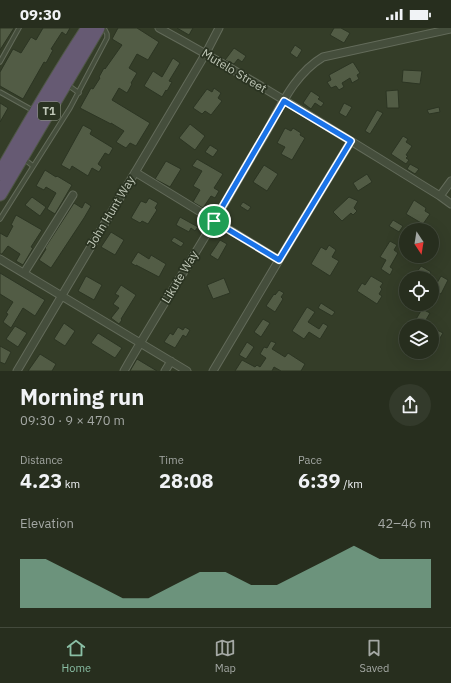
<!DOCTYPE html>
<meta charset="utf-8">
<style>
:root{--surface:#272e1e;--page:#333a2b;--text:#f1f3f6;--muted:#a4a8a4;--line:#434a3c;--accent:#8abfa5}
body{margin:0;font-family:"IBM Plex Sans",sans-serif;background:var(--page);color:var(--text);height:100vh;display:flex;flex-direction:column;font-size:15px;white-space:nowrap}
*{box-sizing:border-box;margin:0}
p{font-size:13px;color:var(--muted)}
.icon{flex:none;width:22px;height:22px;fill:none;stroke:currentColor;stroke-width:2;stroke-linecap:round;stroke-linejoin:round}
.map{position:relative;height:343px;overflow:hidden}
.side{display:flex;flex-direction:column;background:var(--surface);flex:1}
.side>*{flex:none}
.needle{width:26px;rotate:168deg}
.fabs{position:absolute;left:399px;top:195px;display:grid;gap:8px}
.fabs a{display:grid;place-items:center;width:40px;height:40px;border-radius:50%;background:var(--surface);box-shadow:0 4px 16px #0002,0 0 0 1px var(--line);font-size:20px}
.pin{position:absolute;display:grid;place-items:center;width:34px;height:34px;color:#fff;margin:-17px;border:2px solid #fff;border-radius:50%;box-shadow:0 1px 4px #0007}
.round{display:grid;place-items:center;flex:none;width:42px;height:42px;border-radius:21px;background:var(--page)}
.summary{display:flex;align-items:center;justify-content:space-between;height:68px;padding:0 20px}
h1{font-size:22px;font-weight:700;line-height:30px}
.stats{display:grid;grid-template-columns:repeat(3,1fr);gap:6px;height:68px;padding:4px 20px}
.stats div{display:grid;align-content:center}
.stats b{font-size:20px;font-weight:700}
.stats small{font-size:11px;font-weight:400}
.stats p{font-size:11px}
.chart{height:112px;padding:8px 20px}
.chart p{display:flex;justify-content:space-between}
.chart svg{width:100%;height:72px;margin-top:4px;fill:var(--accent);opacity:.7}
.status{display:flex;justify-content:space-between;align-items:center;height:28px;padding:0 20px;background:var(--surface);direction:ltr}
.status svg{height:11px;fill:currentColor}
.menu{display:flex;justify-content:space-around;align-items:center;height:56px;border-top:1px solid var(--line);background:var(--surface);font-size:11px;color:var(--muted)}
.menu a{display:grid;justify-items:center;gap:2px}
.menu .active{color:var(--accent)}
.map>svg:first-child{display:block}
</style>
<div class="status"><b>09:30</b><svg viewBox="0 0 49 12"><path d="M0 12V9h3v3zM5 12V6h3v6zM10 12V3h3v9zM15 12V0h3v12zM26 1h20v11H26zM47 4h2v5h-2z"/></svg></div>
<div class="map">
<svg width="451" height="343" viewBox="0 0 451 343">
<rect width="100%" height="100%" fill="#343d28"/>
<!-- building -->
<path fill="#525c45" stroke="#2c3523" d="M 0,0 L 14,0 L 0,22 Z
M 43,0 L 70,0 L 66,7 L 62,4 L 51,21 L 53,22 L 46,35 L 44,34 L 23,71 L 0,58 L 0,44 L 13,21 L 21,25 L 31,9 L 36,12 Z
M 118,0 L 137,0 L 159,14 L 148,32 L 137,26 L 129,40 L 137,45 L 131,55 L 132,56 L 127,65 L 119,60 L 112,72 L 150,95 L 136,118 L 130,115 L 126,120 L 116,114 L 124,103 L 111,95 L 111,96 L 80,80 L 91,60 L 93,61 L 100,50 L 99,49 L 104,40 L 105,41 L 122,17 L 112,11 Z
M 177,0 L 193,0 L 189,7 Z
M 334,0 L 341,0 L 350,5 L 344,15 L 330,7 Z
M 295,17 L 302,22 L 297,30 L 290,25 Z
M 234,20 L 246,28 L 242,34 L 238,31 L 234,36 L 225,32 Z
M 173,30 L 180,35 L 169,53 L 172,54 L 167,63 L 166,62 L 162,69 L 144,58 L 153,43 L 162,49 Z
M 353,34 L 360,45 L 357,47 L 359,51 L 352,55 L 350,50 L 342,55 L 344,59 L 339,62 L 336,58 L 331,60 L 327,54 L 331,52 L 329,47 Z
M 403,42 L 422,43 L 420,56 L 402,54 Z
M 214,60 L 221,65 L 218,70 L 222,73 L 211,87 L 205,83 L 202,86 L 193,80 L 207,61 L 212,64 Z
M 398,62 L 399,80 L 387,80 L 386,63 Z
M 311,63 L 320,69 L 318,71 L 324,75 L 321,79 L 315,75 L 311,81 L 303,75 Z
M 0,75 L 8,80 L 0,94 Z
M 344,75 L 352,79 L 346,89 L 339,85 Z
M 439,79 L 440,84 L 429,86 L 427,82 Z
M 377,82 L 383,85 L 370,106 L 365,103 Z
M 190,96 L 205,108 L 195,122 L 179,110 Z
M 83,97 L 92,102 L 90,106 L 113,120 L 109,127 L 105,125 L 98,136 L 102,139 L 99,144 L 92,140 L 88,148 L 72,138 L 70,142 L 61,137 Z
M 285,100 L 291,103 L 293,100 L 301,105 L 300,107 L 305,110 L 292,132 L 281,126 L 285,119 L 277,115 Z
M 403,108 L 408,111 L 406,114 L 412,118 L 406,127 L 408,128 L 406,130 L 409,132 L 406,136 L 391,126 Z
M 210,117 L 218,122 L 213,129 L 205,124 Z
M 197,131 L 223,146 L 214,160 L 219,163 L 215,170 L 211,168 L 203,180 L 193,174 L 200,162 L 193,158 L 202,143 L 192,138 Z
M 166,133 L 181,141 L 170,159 L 155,151 Z
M 410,136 L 419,141 L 415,146 L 407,141 Z
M 264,137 L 278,146 L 267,163 L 253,154 Z
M 45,142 L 56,149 L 57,148 L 72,157 L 55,186 L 47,181 L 56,165 L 46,159 L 44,162 L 36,158 Z
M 367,146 L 372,154 L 358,163 L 353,155 Z
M 32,169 L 46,179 L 40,188 L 25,177 Z
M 349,169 L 358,173 L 354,180 L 357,183 L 353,187 L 351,185 L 342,193 L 333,184 Z
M 149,170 L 158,175 L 155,180 L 157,182 L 148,196 L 142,193 L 140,195 L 131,190 L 141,173 L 146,175 Z
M 414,172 L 426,180 L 425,183 L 430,186 L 423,196 L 406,186 Z
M 85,174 L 91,178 L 84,190 L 51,240 L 39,232 L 46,221 L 45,220 L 74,175 L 82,180 Z
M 243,174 L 251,179 L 248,183 L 240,178 Z
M 16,187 L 42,202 L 31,219 L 33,220 L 23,237 L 16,233 L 20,226 L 8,218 L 2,226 L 0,226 L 0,205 L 7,209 L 13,198 L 11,197 Z
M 180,189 L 198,199 L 195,203 L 191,200 L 189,204 L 176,197 Z
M 393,192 L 403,198 L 399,204 L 389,198 Z
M 111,204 L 124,212 L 115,227 L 101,219 Z
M 174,209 L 184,215 L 181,219 L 171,213 Z
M 220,212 L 227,216 L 218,232 L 210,227 Z
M 390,213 L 397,217 L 394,222 L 398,225 L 390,239 L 393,241 L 390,247 L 381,241 L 386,232 L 380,229 Z
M 329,217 L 336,222 L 332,229 L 339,233 L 330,248 L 311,236 L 321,219 L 326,222 Z
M 138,224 L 149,231 L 151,227 L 166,236 L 159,249 L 136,237 L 136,238 L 131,235 Z
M 421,238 L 431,244 L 427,250 L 413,250 Z
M 0,245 L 45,272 L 35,288 L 23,280 L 11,300 L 3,294 L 8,286 L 6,285 L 13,274 L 0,266 Z
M 86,248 L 102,257 L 94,272 L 78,263 Z
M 371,248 L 383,255 L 380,259 L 382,261 L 379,266 L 382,268 L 377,276 L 357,263 L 362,255 L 365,257 Z
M 441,248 L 448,252 L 441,266 L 433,262 Z
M 224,250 L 230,265 L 213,271 L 207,257 Z
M 121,257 L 136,267 L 121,291 L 122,292 L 119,296 L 111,290 L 119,280 L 113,276 L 119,268 L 115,266 Z
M 279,262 L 284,265 L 281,269 L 283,271 L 275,284 L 266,278 L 274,266 L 275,267 Z
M 321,275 L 335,284 L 332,288 L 318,280 Z
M 307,279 L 315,284 L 308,294 L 319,301 L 323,295 L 328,298 L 320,311 L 309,304 L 304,311 L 292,303 Z
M 422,281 L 430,285 L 423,297 L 415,293 Z
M 263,291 L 270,295 L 261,309 L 254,304 Z
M 64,295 L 75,303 L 65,318 L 54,311 Z
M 15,298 L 27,305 L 18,319 L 6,311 Z
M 178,299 L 183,302 L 185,299 L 190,302 L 186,309 L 183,307 L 175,320 L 164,314 L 170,305 L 173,307 Z
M 437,302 L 443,305 L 437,315 L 432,312 L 432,309 Z
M 98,305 L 122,320 L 115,330 L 91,315 Z
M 271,313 L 276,315 L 272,321 L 285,329 L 288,325 L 305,336 L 301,343 L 281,343 L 274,339 L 272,343 L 235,343 L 242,332 L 255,339 L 257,337 L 260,339 L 266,330 L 260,326 L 264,319 L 267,320 Z
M 247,314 L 254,319 L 246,331 L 239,327 Z
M 0,318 L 11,324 L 5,336 L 0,334 Z
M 40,326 L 56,336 L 52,343 L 28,343 Z
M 137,331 L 157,343 L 130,343 Z"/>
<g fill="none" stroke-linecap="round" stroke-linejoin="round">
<!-- lane casing -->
<g stroke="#636b5a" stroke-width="5.5">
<path id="lane" d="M 0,34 L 19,0
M 68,57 L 79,65
M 0,64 L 34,83
M 24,131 L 33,138
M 0,191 L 70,80 L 107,10 L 107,6 L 104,0"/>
</g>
<!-- street casing -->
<g stroke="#636b5a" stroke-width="9">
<path id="street" d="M 159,0 C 255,52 347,111 440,168 L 451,176
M 135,144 L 279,232
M 440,168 L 451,153
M 0,231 L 187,343
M 24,245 L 73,167
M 17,343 L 206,25 L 219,0
M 124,343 C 153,292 185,243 215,192 C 231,164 247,136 264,108 C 280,80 294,46 323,29 L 451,1
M 165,343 L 171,333
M 213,343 L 279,232 L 351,113"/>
</g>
<!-- highway casing -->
<g stroke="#505847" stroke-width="15">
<path id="highway" d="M 0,146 C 28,97 57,47 88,0
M 0,166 L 98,0"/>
</g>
<!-- lane -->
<use href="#lane" stroke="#454e3c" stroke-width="3.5"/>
<!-- street -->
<use href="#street" stroke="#454e3c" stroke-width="7"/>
<!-- highway -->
<use href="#highway" stroke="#665a73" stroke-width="13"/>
</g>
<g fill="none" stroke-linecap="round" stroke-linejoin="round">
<!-- route casing -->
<g stroke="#fff" stroke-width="8">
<path id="route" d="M 284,73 L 351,113 L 279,232 L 214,193 Z"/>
</g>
<!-- route -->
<use href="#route" stroke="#1a73e8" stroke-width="5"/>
</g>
<g text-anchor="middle" stroke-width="3.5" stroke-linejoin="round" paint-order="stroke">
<!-- shield labels -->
<rect fill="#2a3321" stroke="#939b8b" stroke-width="1" x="38" y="74" width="22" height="18" rx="3"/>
<g font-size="11" font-weight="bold" fill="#c0c8b8">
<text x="49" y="87">T1</text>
</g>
<!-- street labels -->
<g font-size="12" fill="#c0c8b8" stroke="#2a3321">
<text transform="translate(234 43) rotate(31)" y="4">Mutelo Street</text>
<text transform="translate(111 184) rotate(-59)" y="4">John Hunt Way</text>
<text transform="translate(180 249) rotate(-59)" y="4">Likute Way</text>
</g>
</g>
</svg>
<div class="fabs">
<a><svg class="needle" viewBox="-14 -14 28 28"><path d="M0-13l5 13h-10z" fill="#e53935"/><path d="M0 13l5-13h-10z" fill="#a4a8a4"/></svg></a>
<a><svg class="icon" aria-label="locate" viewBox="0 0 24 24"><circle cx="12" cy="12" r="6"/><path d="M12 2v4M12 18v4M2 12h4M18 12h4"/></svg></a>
<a><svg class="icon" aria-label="layers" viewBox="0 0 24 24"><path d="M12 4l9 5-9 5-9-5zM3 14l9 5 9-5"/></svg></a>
</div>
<div class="pin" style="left:214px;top:193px;background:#1e9e55"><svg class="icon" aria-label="arrive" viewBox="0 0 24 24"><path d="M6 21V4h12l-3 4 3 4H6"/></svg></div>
</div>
<section class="side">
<div class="summary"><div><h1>Morning run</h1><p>09:30 · 9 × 470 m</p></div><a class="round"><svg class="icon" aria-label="share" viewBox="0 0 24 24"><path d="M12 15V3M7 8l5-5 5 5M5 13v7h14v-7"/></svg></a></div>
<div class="stats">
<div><p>Distance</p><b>4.23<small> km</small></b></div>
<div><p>Time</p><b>28:08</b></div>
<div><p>Pace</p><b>6:39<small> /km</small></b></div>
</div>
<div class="chart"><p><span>Elevation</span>42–46 m</p>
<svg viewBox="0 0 160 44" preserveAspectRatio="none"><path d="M0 44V14L10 14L20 22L30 30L40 38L50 38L60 30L70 22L80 22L90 30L100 30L110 22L120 14L130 6L140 14L150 14L160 14V44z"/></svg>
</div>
</section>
<nav class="menu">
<a class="active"><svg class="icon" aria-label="home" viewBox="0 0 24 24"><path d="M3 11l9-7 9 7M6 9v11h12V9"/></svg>Home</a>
<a><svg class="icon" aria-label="map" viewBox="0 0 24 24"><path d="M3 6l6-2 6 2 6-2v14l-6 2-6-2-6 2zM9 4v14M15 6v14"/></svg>Map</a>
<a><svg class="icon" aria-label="saved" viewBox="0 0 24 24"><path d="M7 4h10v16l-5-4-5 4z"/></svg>Saved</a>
</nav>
